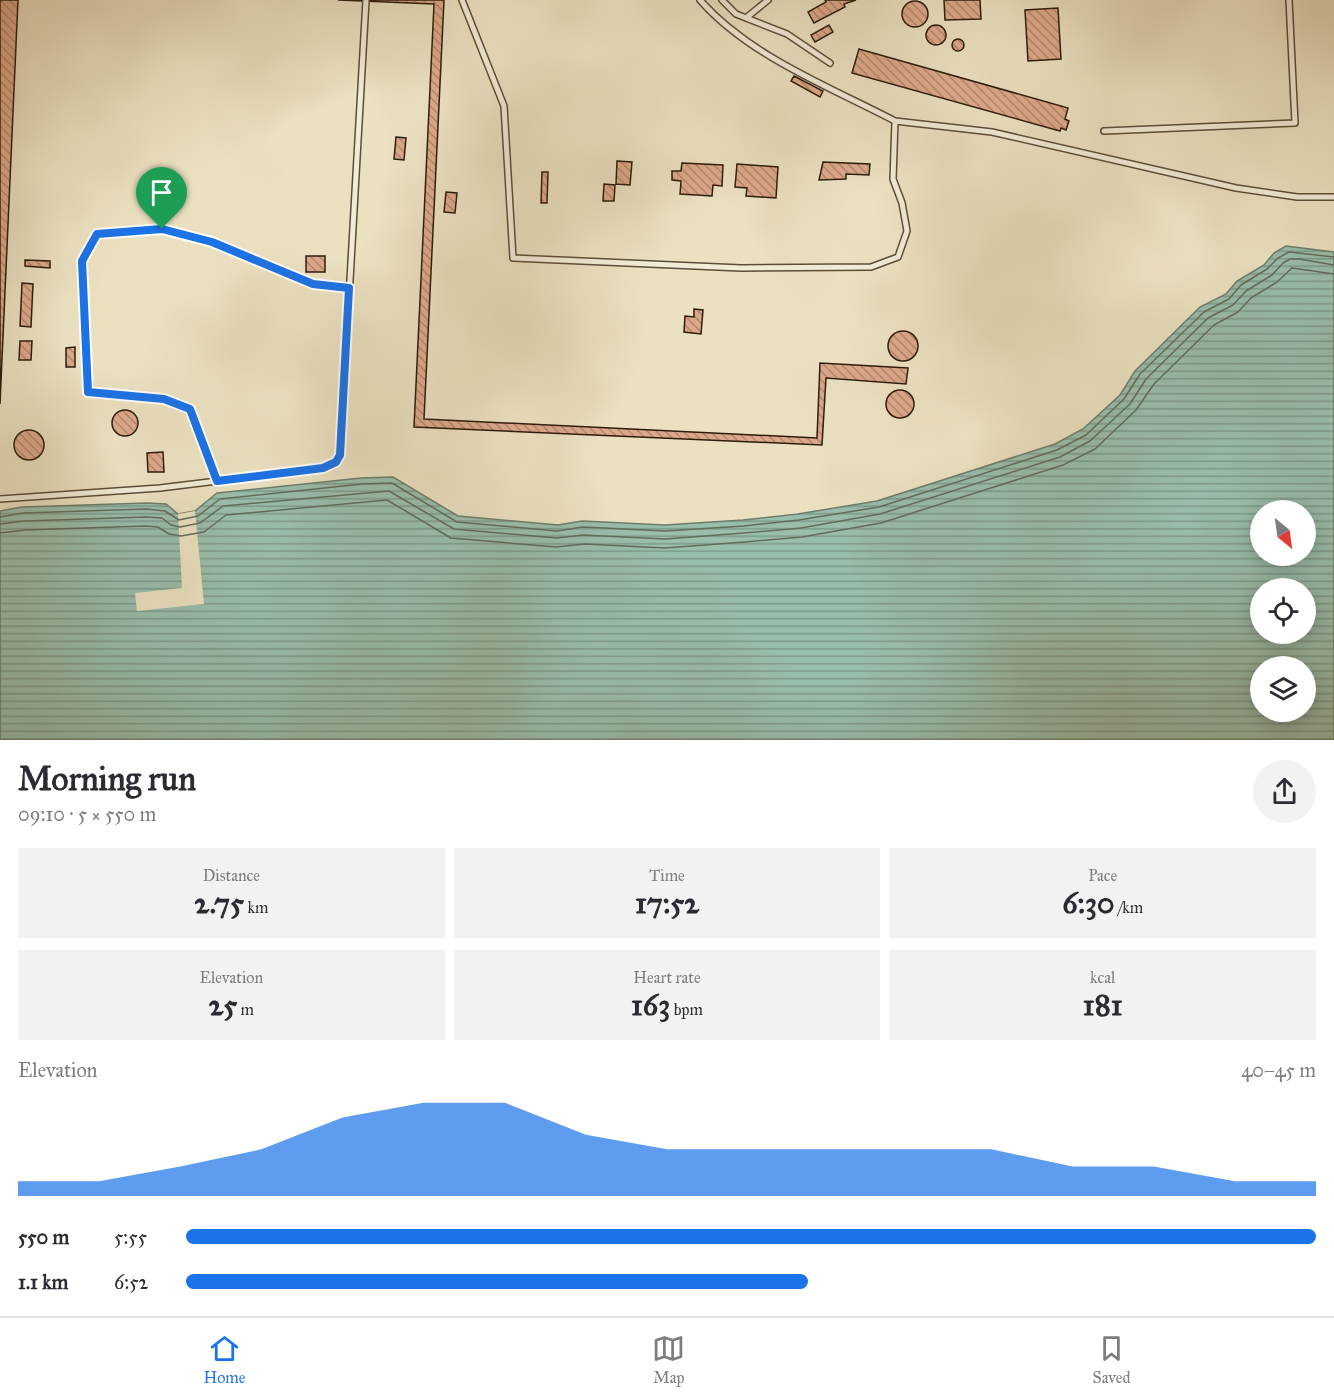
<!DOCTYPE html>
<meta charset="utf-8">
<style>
:root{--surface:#fff;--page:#f2f2f3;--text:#2b2b33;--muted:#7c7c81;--line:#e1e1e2;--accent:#1a73e8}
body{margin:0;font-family:"IM FELL Great Primer",serif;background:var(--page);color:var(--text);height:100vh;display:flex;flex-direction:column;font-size:22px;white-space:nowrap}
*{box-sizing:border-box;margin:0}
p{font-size:20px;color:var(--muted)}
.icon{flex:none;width:33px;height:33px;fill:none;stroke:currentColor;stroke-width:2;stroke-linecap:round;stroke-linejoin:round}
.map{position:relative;height:740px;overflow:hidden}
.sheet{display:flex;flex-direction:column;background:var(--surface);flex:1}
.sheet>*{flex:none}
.needle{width:39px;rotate:151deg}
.fabs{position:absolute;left:1250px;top:500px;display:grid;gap:12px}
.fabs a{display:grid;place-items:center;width:66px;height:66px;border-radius:50%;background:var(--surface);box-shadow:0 3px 15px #0003;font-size:30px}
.pin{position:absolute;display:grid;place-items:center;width:51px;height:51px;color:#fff;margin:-62px -26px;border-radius:50% 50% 50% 0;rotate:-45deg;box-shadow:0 0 6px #0007}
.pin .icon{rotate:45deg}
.round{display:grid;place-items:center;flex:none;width:63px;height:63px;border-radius:32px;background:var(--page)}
.head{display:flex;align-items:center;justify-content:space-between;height:102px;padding:0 18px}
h1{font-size:33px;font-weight:700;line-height:45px}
.metrics{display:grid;grid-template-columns:repeat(3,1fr);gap:9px;height:102px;padding:6px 18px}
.metrics div{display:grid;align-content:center;border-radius:0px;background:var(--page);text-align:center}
.metrics b{font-size:30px;font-weight:700}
.metrics small{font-size:16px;font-weight:400}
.metrics p{font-size:16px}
.chart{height:168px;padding:12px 18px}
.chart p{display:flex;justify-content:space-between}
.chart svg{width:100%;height:108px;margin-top:6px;fill:var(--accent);opacity:.7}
ul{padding:0 18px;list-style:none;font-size:20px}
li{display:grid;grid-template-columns:96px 72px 1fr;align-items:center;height:45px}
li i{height:15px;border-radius:8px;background:var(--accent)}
.tab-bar{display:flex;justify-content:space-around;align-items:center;height:84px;border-top:2px solid var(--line);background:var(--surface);font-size:16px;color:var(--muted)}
.tab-bar a{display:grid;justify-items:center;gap:3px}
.tab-bar .on{color:var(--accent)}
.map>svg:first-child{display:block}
</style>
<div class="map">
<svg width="1334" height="740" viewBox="0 0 1334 740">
<defs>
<pattern id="water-rules" width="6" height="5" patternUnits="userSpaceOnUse" patternTransform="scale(1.5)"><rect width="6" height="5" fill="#99beac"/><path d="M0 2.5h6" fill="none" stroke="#7d9a8a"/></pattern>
<pattern id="building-back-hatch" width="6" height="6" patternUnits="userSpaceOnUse" patternTransform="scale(1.5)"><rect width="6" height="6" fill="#dda88a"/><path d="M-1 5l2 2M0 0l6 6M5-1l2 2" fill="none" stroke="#b3886f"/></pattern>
</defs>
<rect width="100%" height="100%" fill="#ebe1c1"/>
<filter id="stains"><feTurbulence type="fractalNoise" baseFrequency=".00333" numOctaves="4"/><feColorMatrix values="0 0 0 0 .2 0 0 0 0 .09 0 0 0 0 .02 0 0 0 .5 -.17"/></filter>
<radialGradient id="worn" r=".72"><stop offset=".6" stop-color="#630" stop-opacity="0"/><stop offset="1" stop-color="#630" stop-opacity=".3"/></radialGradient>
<!-- water -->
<path fill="url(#water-rules)" stroke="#6d7d6b" stroke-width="1.5" fill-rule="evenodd" d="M 1286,246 L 1334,252 L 1334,740 L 0,740 L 0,511 L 22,507 L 147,503 L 166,504 L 178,514 L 195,511 L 217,493 L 361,478 L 393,477 L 458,516 L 558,525 L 582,521 L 665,525 L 743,520 L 798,514 L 877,501 L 1055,444 L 1083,429 L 1120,395 L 1135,371 L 1200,307 L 1226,294 L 1237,281 L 1264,265 L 1274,253 ZM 1260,510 L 1305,510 L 1305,555 L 1260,555 ZM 1260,588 L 1305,588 L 1305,633 L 1260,633 ZM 1260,666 L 1305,666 L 1305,711 L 1260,711 Z"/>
<!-- pier -->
<path fill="#ebe1c1" d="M 195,511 L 204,604 L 137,611 L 135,593 L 182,588 L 178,514 Z"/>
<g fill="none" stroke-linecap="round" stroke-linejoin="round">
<!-- shore -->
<path stroke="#626d5b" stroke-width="1.5" d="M 0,517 L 23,513 L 147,509 L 165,511 L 179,520 L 198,516 L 220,499 L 362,484 L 392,483 L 457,522 L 557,531 L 583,527 L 665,531 L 744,526 L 799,520 L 879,507 L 1057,450 L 1086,435 L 1124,399 L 1140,374 L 1204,312 L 1229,299 L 1241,285 L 1267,269 L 1278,258 L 1289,252 L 1334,257
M 0,524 L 24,521 L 146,517 L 162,518 L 171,525 L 180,527 L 200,523 L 223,506 L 389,491 L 454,529 L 557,538 L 583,535 L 665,539 L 744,533 L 801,528 L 880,514 L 1060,457 L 1090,441 L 1130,404 L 1146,379 L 1208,318 L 1233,305 L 1246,291 L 1272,275 L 1283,263 L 1290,259 L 1299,259 L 1334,265
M 0,533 L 25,530 L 146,526 L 158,527 L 169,534 L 181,536 L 204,532 L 226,515 L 387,500 L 451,538 L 556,547 L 584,544 L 665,548 L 745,542 L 802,537 L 881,523 L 1063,465 L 1095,449 L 1136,410 L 1154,384 L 1214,325 L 1238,312 L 1251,298 L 1277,282 L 1292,268 L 1334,274"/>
</g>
<!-- building -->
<path fill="url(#building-back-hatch)" stroke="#2c1c0a" stroke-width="1.5" d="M 0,0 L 18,0 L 0,404 Z
M 338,0 L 444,0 L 424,419 L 817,438 L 820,363 L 908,368 L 906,384 L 826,378 L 822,445 L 414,427 L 434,4 Z
M 825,0 L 856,0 L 844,4 L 845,7 L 814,23 L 808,12 L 826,2 Z
M 944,0 L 980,0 L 981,19 L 945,20 Z
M902 14a13 13 0 1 1 26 0a13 13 0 1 1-26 0Z
M 1058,8 L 1061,59 L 1028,61 L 1025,10 Z
M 829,25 L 833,32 L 815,42 L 811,35 Z
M926 35a10 10 0 1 1 20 0a10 10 0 1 1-20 0Z
M952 45a6 6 0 1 1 12 0a6 6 0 1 1-12 0Z
M 859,49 L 1068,108 L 1065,119 L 1069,121 L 1066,130 L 1061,128 L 1060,131 L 852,73 Z
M 794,76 L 823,91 L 820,97 L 791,81 Z
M 396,137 L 406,138 L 404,160 L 394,159 Z
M 617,161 L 632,162 L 630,185 L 616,184 Z
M 823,162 L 870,164 L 869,175 L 846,174 L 846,179 L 819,180 Z
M 682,163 L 723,165 L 722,186 L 713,185 L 712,196 L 680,194 L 681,181 L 672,180 L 672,171 L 681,171 Z
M 737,164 L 778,167 L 776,198 L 746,196 L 747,188 L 735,187 Z
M 542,172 L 548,172 L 547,203 L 541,203 Z
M 604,184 L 615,185 L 614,201 L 603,201 Z
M 446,192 L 457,193 L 455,213 L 444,212 Z
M 306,256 L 325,256 L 325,272 L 306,272 Z
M 25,260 L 50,261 L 50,268 L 25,266 Z
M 22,283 L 33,284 L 31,327 L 20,326 Z
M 694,309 L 703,310 L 701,334 L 684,332 L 685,316 L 694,317 Z
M888 346a15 15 0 1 1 30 0a15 15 0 1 1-30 0Z
M 20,341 L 32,341 L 31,360 L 19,360 Z
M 75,347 L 75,367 L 66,367 L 66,348 Z
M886 404a14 14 0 1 1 28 0a14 14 0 1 1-28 0Z
M112 423a13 13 0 1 1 26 0a13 13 0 1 1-26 0Z
M14 445a15 15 0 1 1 30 0a15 15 0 1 1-30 0Z
M 163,452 L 164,472 L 148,472 L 147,453 Z"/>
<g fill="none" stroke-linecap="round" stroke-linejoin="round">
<!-- lane casing -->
<g stroke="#5c4d38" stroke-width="8">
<path id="lane" d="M 462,0 L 504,106 L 513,258 L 741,268 L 871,267 L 898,257 L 907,231 L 902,203 L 893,179 L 895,121 C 830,87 749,56 700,0
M 722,0 L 736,14 L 787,34 L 830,63
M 746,18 L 768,0
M 895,121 L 992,132 L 1236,188 L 1297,197 L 1334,197
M 1104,131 L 1295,123 L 1289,0
M 217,481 L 190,409 L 164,399 L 88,392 L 82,261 L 97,234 L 162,229 L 211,242 L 313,284 L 349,288
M 0,499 L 160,488 L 323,468 L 336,462 L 340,455 L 366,0"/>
</g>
<!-- lane -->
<use href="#lane" stroke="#f2ecd7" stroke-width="5"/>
</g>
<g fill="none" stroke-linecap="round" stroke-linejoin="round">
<!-- route casing -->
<g stroke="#fff" stroke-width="12">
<path id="route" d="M 162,229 L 212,242 L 313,284 L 349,288 L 340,455 L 336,462 L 323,468 L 217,481 L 190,409 L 164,399 L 88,392 L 82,261 L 97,234 Z"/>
</g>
<!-- route -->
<use href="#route" stroke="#1a73e8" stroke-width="8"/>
</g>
<rect width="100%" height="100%" filter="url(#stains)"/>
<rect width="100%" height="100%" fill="url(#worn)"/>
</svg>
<div class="fabs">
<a><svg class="needle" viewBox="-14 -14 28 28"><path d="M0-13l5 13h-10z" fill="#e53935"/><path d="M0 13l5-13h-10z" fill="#7c7c81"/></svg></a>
<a><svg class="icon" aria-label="locate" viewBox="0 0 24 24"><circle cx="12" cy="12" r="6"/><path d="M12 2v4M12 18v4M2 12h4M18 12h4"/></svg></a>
<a><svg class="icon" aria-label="layers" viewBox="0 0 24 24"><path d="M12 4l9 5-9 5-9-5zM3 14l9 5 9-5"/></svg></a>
</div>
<div class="pin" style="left:162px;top:229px;background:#1e9e55"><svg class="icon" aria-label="arrive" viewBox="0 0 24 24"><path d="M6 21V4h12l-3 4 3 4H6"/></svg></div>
</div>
<section class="sheet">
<div class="head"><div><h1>Morning run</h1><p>09:10 · 5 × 550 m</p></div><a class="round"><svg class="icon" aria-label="share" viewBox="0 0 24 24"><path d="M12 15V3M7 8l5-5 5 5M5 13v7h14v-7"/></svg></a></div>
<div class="metrics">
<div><p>Distance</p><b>2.75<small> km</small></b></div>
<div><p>Time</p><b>17:52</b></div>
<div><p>Pace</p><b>6:30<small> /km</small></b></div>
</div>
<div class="metrics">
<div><p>Elevation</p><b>25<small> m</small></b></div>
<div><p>Heart rate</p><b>163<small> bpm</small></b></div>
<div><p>kcal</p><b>181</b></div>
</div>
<div class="chart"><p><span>Elevation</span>40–45 m</p>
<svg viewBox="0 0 160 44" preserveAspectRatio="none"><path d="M0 44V38L10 38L20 32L30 25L40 12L50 6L60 6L70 19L80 25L90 25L100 25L110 25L120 25L130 32L140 32L150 38L160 38V44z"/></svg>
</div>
<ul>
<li><b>550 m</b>5:55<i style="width:100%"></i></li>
<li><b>1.1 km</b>6:52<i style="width:55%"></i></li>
</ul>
</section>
<nav class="tab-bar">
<a class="on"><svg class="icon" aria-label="home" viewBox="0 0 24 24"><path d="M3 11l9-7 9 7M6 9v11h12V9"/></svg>Home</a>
<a><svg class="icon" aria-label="map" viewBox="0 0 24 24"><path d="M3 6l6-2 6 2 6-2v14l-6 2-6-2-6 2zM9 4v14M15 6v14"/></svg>Map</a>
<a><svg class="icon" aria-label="saved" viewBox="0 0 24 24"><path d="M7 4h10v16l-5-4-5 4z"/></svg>Saved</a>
</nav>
